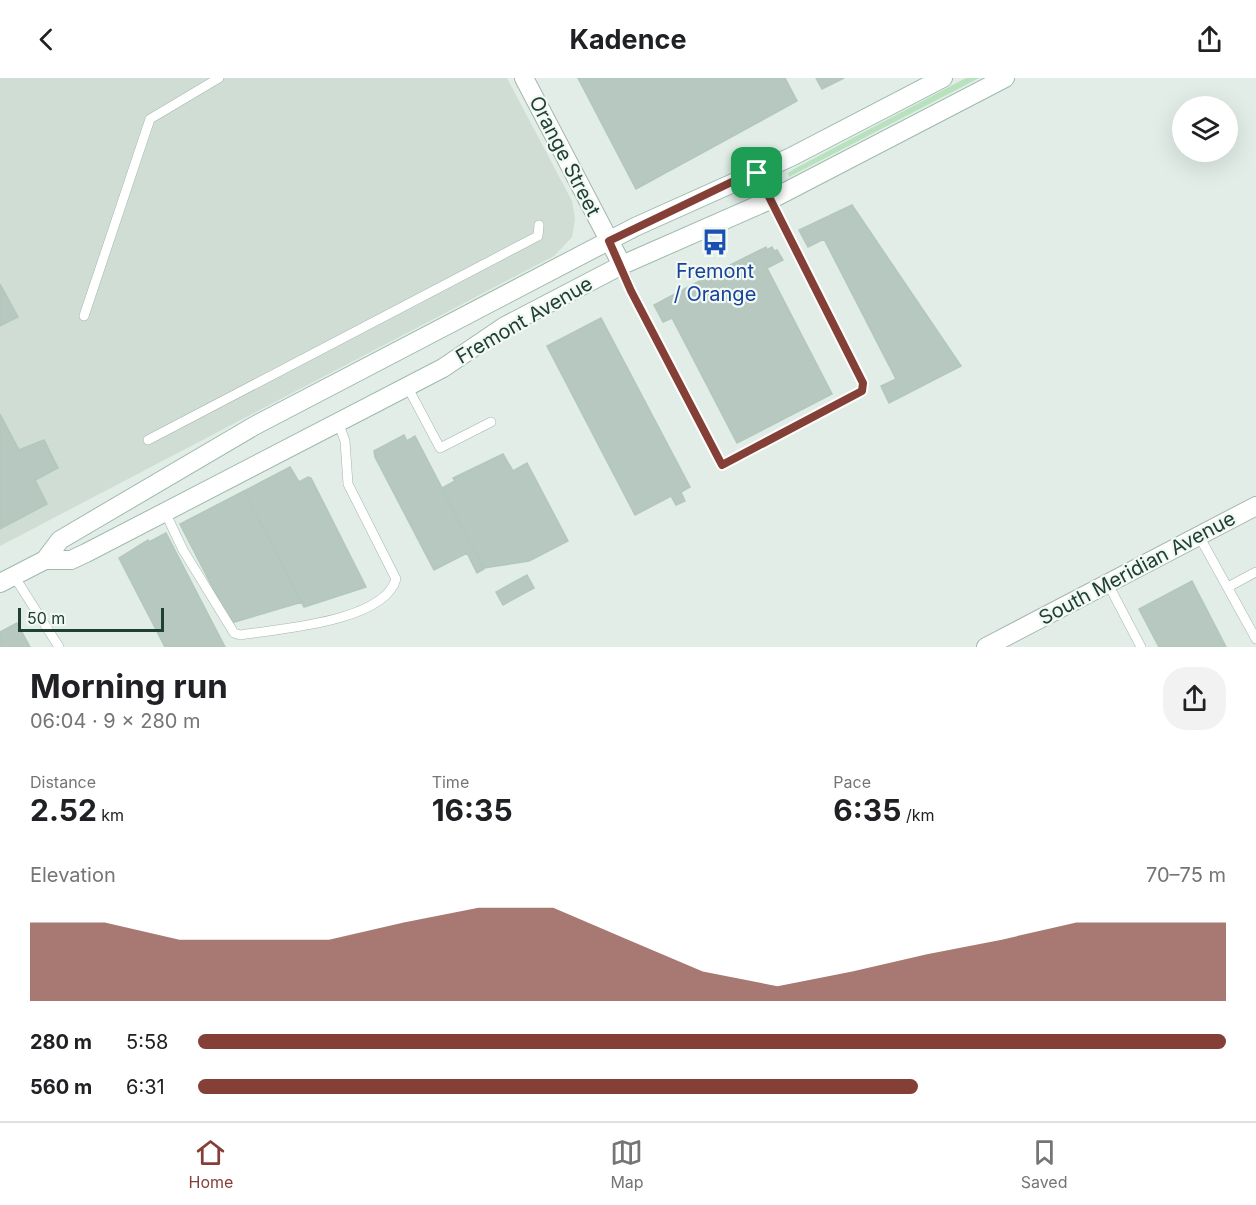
<!DOCTYPE html>
<meta charset="utf-8">
<style>
:root{--surface:#fff;--page:#f2f2f2;--text:#202124;--muted:#757577;--line:#e0e0e0;--accent:#843f37}
body{margin:0;font-family:Inter,sans-serif;background:var(--page);color:var(--text);height:100vh;display:flex;flex-direction:column;font-size:22px;white-space:nowrap}
*{box-sizing:border-box;margin:0}
p{font-size:20px;color:var(--muted)}
.icon{flex:none;width:33px;height:33px;fill:none;stroke:currentColor;stroke-width:2;stroke-linecap:round;stroke-linejoin:round}
.map{position:relative;height:569px;overflow:hidden}
.panel{display:flex;flex-direction:column;background:var(--surface);flex:1}
.panel>*{flex:none}
.fabs{position:absolute;left:1172px;top:18px;display:grid;gap:12px}
.fabs a{display:grid;place-items:center;width:66px;height:66px;border-radius:50%;background:var(--surface);box-shadow:0 6px 24px #0002;font-size:30px}
.scale{position:absolute;left:18px;bottom:15px;width:146px;box-sizing:border-box;padding-left:6px;border:3px solid #204033;border-top:0;font-size:16px;line-height:21px;white-space:nowrap;color:#204033;-webkit-text-stroke:4px #f2f9f5;paint-order:stroke}
.pin{position:absolute;display:grid;place-items:center;width:51px;height:51px;color:#fff;margin:-26px;border-radius:12px;box-shadow:0 3px 9px #0006}
.round{display:grid;place-items:center;flex:none;width:63px;height:63px;border-radius:24px;background:var(--page)}
.summary{display:flex;align-items:center;justify-content:space-between;height:102px;padding:0 30px}
h1{font-size:33px;font-weight:700;line-height:45px}
.stats{display:grid;grid-template-columns:repeat(3,1fr);gap:9px;height:102px;padding:6px 30px}
.stats div{display:grid;align-content:center}
.stats b{font-size:30px;font-weight:700}
.stats small{font-size:16px;font-weight:400}
.stats p{font-size:16px}
.chart{height:168px;padding:12px 30px}
.chart p{display:flex;justify-content:space-between}
.chart svg{width:100%;height:108px;margin-top:6px;fill:var(--accent);opacity:.7}
ul{padding:0 30px;list-style:none;font-size:20px}
li{display:grid;grid-template-columns:96px 72px 1fr;align-items:center;height:45px}
li i{height:15px;border-radius:8px;background:var(--accent)}
header{display:flex;justify-content:space-between;align-items:center;height:78px;padding:0 30px;background:var(--surface);font-size:27px;font-weight:700}
.menu{display:flex;justify-content:space-around;align-items:center;height:84px;border-top:2px solid var(--line);background:var(--surface);font-size:16px;color:var(--muted)}
.menu a{display:grid;justify-items:center;gap:3px}
.menu .current{color:var(--accent)}
.map>svg:first-child{display:block}
</style>
<header><svg class="icon" aria-label="back" viewBox="0 0 24 24"><path d="M15 5l-7 7 7 7"/></svg>Kadence<svg class="icon" aria-label="share" viewBox="0 0 24 24"><path d="M12 15V3M7 8l5-5 5 5M5 13v7h14v-7"/></svg></header>
<div class="map">
<svg width="1256" height="569" viewBox="0 0 1256 569">
<rect width="100%" height="100%" fill="#e1ede6"/>
<!-- built -->
<path fill="#cfddd5" d="M 0,0 L 507,0 L 572,123 L 575,141 L 572,159 L 554,178 L 0,468 Z"/>
<!-- green -->
<path fill="#b8e1be" d="M 966,0 L 979,0 L 789,99 L 788,95 L 794,91 Z"/>
<!-- building -->
<path fill="#b6c8bf" stroke="#b3c8bc" stroke-width="1.5" d="M 578,0 L 785,0 L 797,23 L 636,111 Z
M 816,0 L 844,0 L 822,11 Z
M 852,127 L 961,288 L 889,325 L 881,308 L 896,301 L 824,161 L 808,169 L 799,152 Z
M 766,169 L 767,172 L 772,169 L 774,173 L 777,172 L 783,182 L 767,190 L 832,316 L 737,365 L 672,240 L 663,244 L 654,227 L 707,199 L 709,202 L 722,195 L 720,192 Z
M 0,206 L 18,239 L 0,248 Z
M 601,240 L 690,409 L 681,414 L 685,423 L 676,427 L 671,418 L 635,437 L 547,268 Z
M 0,336 L 19,372 L 44,362 L 58,390 L 35,402 L 47,426 L 0,451 Z
M 404,357 L 407,363 L 415,358 L 484,491 L 477,495 L 467,475 L 434,492 L 375,379 L 374,373 Z
M 503,376 L 513,393 L 527,385 L 568,463 L 529,483 L 484,490 L 442,410 L 455,403 L 453,400 Z
M 290,389 L 299,404 L 308,399 L 311,400 L 366,509 L 304,529 L 244,413 Z
M 244,413 L 302,524 L 231,545 L 180,446 Z
M 166,455 L 225,569 L 165,569 L 119,480 L 148,462 L 149,464 Z
M 527,497 L 534,510 L 503,527 L 496,514 Z
M 1192,503 L 1226,569 L 1159,569 L 1139,531 Z
M 17,545 L 30,569 L 0,569 L 0,554 Z"/>
<g fill="none" stroke-linecap="round" stroke-linejoin="round">
<!-- lane casing -->
<g stroke="#a3b6ad" stroke-width="10">
<path id="lane" d="M 622,187 L 631,213 L 722,387 L 862,313 L 863,305 L 757,95
M 84,238 L 150,41 L 219,0
M 407,308 L 440,370 L 491,344
M 148,362 L 538,158 L 539,147
M 165,434 L 183,472 L 234,555 L 240,557 C 278,551 384,544 396,501 L 348,406 L 345,363 L 338,344
M 1199,458 L 1256,561
M 14,498 L 59,569
M 1108,506 L 1141,569
M 1228,509 L 1256,494"/>
</g>
<!-- street casing -->
<g stroke="#a3b6ad" stroke-width="20">
<path id="street" d="M 524,0 L 622,187
M 986,569 L 1256,428"/>
</g>
<!-- secondary casing -->
<g stroke="#9ebaad" stroke-width="20">
<path id="secondary" d="M 45,482 L 60,462 L 254,348 L 635,149 L 791,79 L 943,0
M 0,505 L 45,482 L 71,482 L 86,475 L 443,290 L 505,248 L 622,187 L 770,122 L 1005,0"/>
</g>
<!-- lane -->
<use href="#lane" stroke="#fff" stroke-width="9"/>
<!-- street -->
<use href="#street" stroke="#fff" stroke-width="18"/>
<!-- secondary -->
<use href="#secondary" stroke="#fff" stroke-width="18"/>
</g>
<g fill="none" stroke-linecap="round" stroke-linejoin="round">
<!-- route casing -->
<g stroke="#fff" stroke-width="12">
<path id="route" d="M 757,95 L 863,305 L 862,313 L 722,387 L 631,213 L 609,163 L 740,100 Z"/>
</g>
<!-- route -->
<use href="#route" stroke="#843f37" stroke-width="8"/>
</g>
<!-- icons -->
<defs>
<g id="bus-bare" transform="scale(2.07)"><path d="M-5-6H5V4H4V6H2V4H-2V6H-4V4H-5ZM-3.5-4V0h7V-4ZM-3.5 1.2v1.5H-2V1.2ZM2 1.2v1.5H3.5V1.2Z" fill="#1a4fb4" stroke="#f2f9f5" stroke-width="2.5" paint-order="stroke"/></g>
</defs>
<g fill-rule="evenodd">
<use href="#bus-bare" x="715" y="164"/>
</g>
<g text-anchor="middle" stroke-width="4.5" stroke-linejoin="round" paint-order="stroke">
<!-- street labels -->
<g font-size="20" fill="#204033" stroke="#f2f9f5">
<text transform="translate(565 78) rotate(63)" y="7">Orange Street</text>
<text transform="translate(524 242) rotate(-30)" y="7">Fremont Avenue</text>
<text transform="translate(1137 490) rotate(-28)" y="7">South Meridian Avenue</text>
</g>
<!-- transit labels -->
<g font-size="20" fill="#164399" stroke="#f2f9f5">
<text x="715" y="200">Fremont<tspan x="715" dy="23">/ Orange</tspan></text>
</g>
</g>
</svg>
<div class="fabs">
<a><svg class="icon" aria-label="layers" viewBox="0 0 24 24"><path d="M12 4l9 5-9 5-9-5zM3 14l9 5 9-5"/></svg></a>
</div>
<div class="scale">50 m</div>
<div class="pin" style="left:757px;top:95px;background:#1e9e55"><svg class="icon" aria-label="arrive" viewBox="0 0 24 24"><path d="M6 21V4h12l-3 4 3 4H6"/></svg></div>
</div>
<section class="panel">
<div class="summary"><div><h1>Morning run</h1><p>06:04 · 9 × 280 m</p></div><a class="round"><svg class="icon" aria-label="share" viewBox="0 0 24 24"><path d="M12 15V3M7 8l5-5 5 5M5 13v7h14v-7"/></svg></a></div>
<div class="stats">
<div><p>Distance</p><b>2.52<small> km</small></b></div>
<div><p>Time</p><b>16:35</b></div>
<div><p>Pace</p><b>6:35<small> /km</small></b></div>
</div>
<div class="chart"><p><span>Elevation</span>70–75 m</p>
<svg viewBox="0 0 160 44" preserveAspectRatio="none"><path d="M0 44V12L10 12L20 19L30 19L40 19L50 12L60 6L70 6L80 19L90 32L100 38L110 32L120 25L130 19L140 12L150 12L160 12V44z"/></svg>
</div>
<ul>
<li><b>280 m</b>5:58<i style="width:100%"></i></li>
<li><b>560 m</b>6:31<i style="width:70%"></i></li>
</ul>
</section>
<nav class="menu">
<a class="current"><svg class="icon" aria-label="home" viewBox="0 0 24 24"><path d="M3 11l9-7 9 7M6 9v11h12V9"/></svg>Home</a>
<a><svg class="icon" aria-label="map" viewBox="0 0 24 24"><path d="M3 6l6-2 6 2 6-2v14l-6 2-6-2-6 2zM9 4v14M15 6v14"/></svg>Map</a>
<a><svg class="icon" aria-label="saved" viewBox="0 0 24 24"><path d="M7 4h10v16l-5-4-5 4z"/></svg>Saved</a>
</nav>
